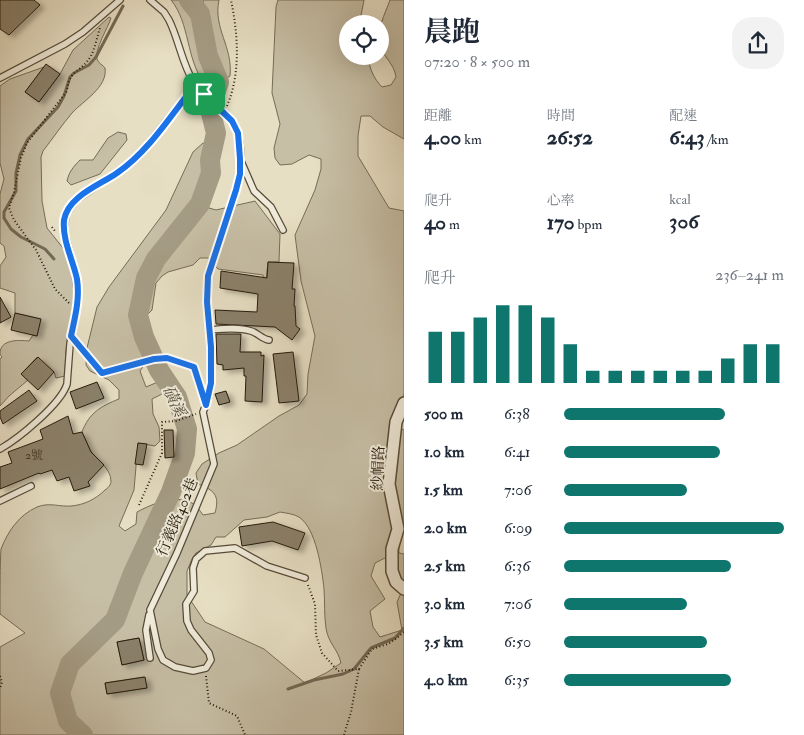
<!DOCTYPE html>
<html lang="zh-TW">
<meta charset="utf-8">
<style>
:root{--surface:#fff;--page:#f2f2f3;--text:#1f2937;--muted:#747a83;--accent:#0f766e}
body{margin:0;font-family:"IM FELL Double Pica","Noto Serif TC",serif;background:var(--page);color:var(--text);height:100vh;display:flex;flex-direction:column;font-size:19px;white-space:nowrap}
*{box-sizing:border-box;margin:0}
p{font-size:16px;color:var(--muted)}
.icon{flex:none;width:28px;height:28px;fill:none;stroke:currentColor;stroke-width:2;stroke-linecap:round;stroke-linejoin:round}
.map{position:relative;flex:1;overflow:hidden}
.side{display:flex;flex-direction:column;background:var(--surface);width:400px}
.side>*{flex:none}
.fabs{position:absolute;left:339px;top:15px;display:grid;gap:10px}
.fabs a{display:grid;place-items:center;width:50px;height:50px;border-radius:50%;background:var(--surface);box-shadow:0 5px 20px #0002;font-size:25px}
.pin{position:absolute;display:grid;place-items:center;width:42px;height:42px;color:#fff;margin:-21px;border-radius:10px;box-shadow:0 2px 8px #0006}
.round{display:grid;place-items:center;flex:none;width:52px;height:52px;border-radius:20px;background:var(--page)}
.headline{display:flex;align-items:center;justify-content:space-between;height:85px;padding:0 20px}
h1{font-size:28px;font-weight:700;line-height:38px}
.figures{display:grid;grid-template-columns:repeat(3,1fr);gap:8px;height:85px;padding:5px 20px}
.figures div{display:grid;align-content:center}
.figures b{font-size:21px;font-weight:700}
.figures small{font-size:14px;font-weight:400}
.figures p{font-size:14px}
.chart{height:140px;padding:10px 20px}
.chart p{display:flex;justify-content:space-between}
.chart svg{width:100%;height:90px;margin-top:5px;stroke:var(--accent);stroke-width:6}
ul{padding:0 20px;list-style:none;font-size:16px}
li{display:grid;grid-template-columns:80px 60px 1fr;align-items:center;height:38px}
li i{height:12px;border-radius:6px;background:var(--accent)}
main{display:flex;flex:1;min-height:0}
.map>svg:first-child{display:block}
</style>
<main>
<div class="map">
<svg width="404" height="735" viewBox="0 0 404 735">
<defs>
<filter id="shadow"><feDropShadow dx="5" dy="3" stdDeviation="2.5" flood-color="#0004"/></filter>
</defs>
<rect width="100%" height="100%" fill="#e7dfc4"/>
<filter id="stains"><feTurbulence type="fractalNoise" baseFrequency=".004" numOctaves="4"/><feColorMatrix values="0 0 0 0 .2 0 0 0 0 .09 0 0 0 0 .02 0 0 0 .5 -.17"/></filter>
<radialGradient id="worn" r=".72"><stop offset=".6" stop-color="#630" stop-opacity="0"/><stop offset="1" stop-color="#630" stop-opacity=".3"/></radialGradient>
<!-- green -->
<path fill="#c6bea5" stroke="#766c58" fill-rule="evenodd" d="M 171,0 L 192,0 L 204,15 L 203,0 L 219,0 C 213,29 233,46 230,76 L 227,78 L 209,46 L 208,60 L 212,76 L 208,84 L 204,83 C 186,59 190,23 171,0 Z
M 278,0 L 364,0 L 360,21 L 362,24 L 348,24 L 348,56 L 368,56 C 369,68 374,79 382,87 L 391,85 L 396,77 C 394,63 383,57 380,45 C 376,30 385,14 390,0 L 404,0 L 404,139 L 383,127 L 370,116 L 361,116 L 358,136 L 358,156 L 389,208 L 404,211 L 404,394 L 393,421 L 397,427 L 404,430 L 404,532 C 397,537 399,546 399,553 L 404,554 L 404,583 L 398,579 L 387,557 L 375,563 L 371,576 L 385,599 L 370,611 L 373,627 L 380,637 L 402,630 L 397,602 L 401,593 L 404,594 L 404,735 L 0,735 L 0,647 L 25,633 L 0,614 C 0,600 0,560 1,549 C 8,531 19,515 37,507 C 49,502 60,507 71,506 C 84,505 96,499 105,490 C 108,488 111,485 111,481 C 111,468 96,460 90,450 C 87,444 85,438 82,432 C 89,413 101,406 119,399 L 119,390 L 109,380 L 90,371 L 86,365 L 87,348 L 97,307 L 109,287 L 166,210 L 193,152 L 203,143 L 211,147 L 212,189 L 208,206 L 209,208 L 216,210 L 255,201 L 280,234 L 279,262 L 268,262 L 266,281 L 264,282 L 263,275 L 218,269 L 208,258 L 200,258 L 193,265 L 168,272 L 162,276 L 156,283 L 152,310 L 144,318 L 150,342 L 151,351 L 149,358 L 140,371 L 146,387 L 165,379 C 169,381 173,383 172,389 L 152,399 L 153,414 L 159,427 L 160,441 L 155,446 L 138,443 L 134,490 L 119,526 L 125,531 L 136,524 L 137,512 C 152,504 175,494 192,503 C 197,506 200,511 203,515 L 215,513 C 220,495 214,490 198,484 L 196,473 L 202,464 L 219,453 L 237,445 L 279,416 L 299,405 L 307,394 L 308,374 L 315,336 L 301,281 L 295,235 L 315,190 L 321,169 L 321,159 L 309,155 L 292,164 L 280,165 L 275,158 L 274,148 L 280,124 L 272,93 L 276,7 ZM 280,512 C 286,513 294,514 299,517 C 316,528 322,570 324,589 C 325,602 324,615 326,628 C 328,643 338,649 341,663 L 326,673 L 305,683 L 264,649 L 205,622 L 187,595 L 187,571 L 192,559 L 196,553 L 211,545 L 216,537 L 225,537 L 244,520 L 267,517 ZM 139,638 L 144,660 L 122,665 L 117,642 ZM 144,677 L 146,688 L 107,694 L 105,683 Z
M 109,17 L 111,18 C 108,28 94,50 97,59 C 98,63 103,65 105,68 C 108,87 83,101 72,113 C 62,125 53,138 43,151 L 41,157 L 42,201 L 47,228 L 67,253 L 74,282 L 73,315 L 66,350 L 65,376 L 56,378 L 54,372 L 37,357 L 21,374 L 28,380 L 9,396 L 0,406 L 0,359 L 2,357 L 0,354 C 0,339 18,340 29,341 L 33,335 L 37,336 L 40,319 L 15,313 L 15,293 L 0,288 L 0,266 L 6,257 L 4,246 L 0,243 L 0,194 L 4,179 L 0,163 L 0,86 L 10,79 L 44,67 L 25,92 L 39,102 L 60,74 L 73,50 Z
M 118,132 L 126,134 L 127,140 L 100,174 L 71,185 L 67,181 C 69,172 73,167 80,160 L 93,160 L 108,138 Z"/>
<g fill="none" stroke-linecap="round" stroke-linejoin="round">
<!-- stream -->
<path stroke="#726854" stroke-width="3" d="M 54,259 L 45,249 L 21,237 L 11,229 L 4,218 L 4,212 L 16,191 L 16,173 L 20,155 L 28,139 L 58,107 L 64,96 L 70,77 L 74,73 L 89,65 L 96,57 L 123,6
M 288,689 L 314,680 L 343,674 L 354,669 L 371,648 L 395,638 L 404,628"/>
<!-- river -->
<path stroke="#a59c85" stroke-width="20" d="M 83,735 L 68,721 L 60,693 L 70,664 L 115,620 L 133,573 L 171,492 L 185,453 L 187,429 L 177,397 L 159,370 L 144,337 L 138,315 L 146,278 L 156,259 L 200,204 L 211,173 L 210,160 L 216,133 L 210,109 L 219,82 L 208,56 L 200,14 L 189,0"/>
</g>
<!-- building -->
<path fill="#8a806b" stroke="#261a0b" filter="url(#shadow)" d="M 0,0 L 34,0 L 40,5 L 9,35 L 0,29 Z
M 46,64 L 60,74 L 39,102 L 25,92 Z
M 268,262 L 294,263 L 292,289 L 295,289 L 294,306 L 295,306 L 296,326 L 300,329 L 292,340 L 275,327 L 216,324 L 215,310 L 257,312 L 258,294 L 220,288 L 221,271 L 267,278 Z
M 0,297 L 11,317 L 0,323 Z
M 15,313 L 41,319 L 37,336 L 11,330 Z
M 216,334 L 241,334 L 240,352 L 261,352 L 261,356 L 264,355 L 262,402 L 245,401 L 246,376 L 244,376 L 244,368 L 223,370 L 223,365 L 217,364 Z
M 293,352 L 299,401 L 279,403 L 273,354 Z
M 38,357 L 54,372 L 38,390 L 21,374 Z
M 97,382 L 104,398 L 76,409 L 70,392 Z
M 29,390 L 37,401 L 3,424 L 0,417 L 0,411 Z
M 226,391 L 230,402 L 219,405 L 215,394 Z
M 68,416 L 73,434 L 82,432 L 91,452 L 104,465 L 88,482 L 90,486 L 74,491 L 69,477 L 57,481 L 52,470 L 40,474 L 39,473 L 0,489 L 0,467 L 12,463 L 8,452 L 43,439 L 40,430 Z
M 164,430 L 173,430 L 174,457 L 165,458 Z
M 138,443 L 147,444 L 143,465 L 135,464 Z
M 273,522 L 305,533 L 298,550 L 272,541 L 242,546 L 239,527 Z
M 139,638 L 144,660 L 122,665 L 117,642 Z
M 145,677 L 147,688 L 107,694 L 105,683 Z"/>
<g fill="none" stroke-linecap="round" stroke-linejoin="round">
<!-- service casing -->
<g stroke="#564b39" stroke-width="8">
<path id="service" d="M 150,0 L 164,12 L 169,20 C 179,40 182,64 194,83 C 206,102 232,111 238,134 C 248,172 229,213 217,248 C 214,257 209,267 208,277 C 203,321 223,371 203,412 L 214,464 L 177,553 L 150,610 L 158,649 L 163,660 L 175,667 L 193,671 L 206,668 L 211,660 L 209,653 L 191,630 L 187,621 L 186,604 L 194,591 L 193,568 L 196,559 L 205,551 L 235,548 L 267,566 L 305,578
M 0,78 L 65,44 L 83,32 L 120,0
M 241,161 L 254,191 L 271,207 L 283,230
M 209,330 C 222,329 238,327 251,331 C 258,333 262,339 269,340
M 0,449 C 18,439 61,404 67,384 L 70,344 L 78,296 L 75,272 L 64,231 L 66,213 L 76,200 L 132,162 L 142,152 L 195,85
M 0,501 L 31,486
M 149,615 L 146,630 L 150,658"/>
</g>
<!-- minor casing -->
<g stroke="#564b39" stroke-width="14">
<path id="minor" d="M 404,403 L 396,422 L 389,484 L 398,529 L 392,549 L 392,571 L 396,582 L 404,589"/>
</g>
<!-- path -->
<path stroke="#261a0b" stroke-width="2" stroke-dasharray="1 2.5" stroke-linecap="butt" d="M 227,106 C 241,73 238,34 231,0
M 52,227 L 55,231
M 69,303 L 55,289 L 36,250 L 14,220 L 9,208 L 14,192 L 21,158 L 27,143 L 67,91 C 69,69 81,73 91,56 C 95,48 97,37 100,28
M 79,346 L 102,373 L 155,359 L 167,358 L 194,367 L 201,388
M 139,505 L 162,453 L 162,422 L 176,421 L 196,414
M 308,585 L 315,604 L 316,635 L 322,653 L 338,671 L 359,669 L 372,649 L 388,644 L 397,638 L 404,632
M 0,676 L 2,682 L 0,688
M 206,676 L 209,703 L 237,716 L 245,735
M 344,735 L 351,712 L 359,669"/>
<!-- service -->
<use href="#service" stroke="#efead9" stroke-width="5.5"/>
<!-- minor -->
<use href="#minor" stroke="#efead9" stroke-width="11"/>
</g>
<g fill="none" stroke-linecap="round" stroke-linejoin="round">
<!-- route casing -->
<g stroke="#fff" stroke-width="10">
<path id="route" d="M 195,85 L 232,121 L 238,133 L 240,159 L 240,174 L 236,190 L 208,276 L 207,302 L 211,347 L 211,383 L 206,405 L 194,367 L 167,358 L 154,359 L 102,373 L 71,336 C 75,317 80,299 77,279 C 73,260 62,240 64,220 C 68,196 100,185 117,173 C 149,151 171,115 195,85 Z"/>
</g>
<!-- route -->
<use href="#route" stroke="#1a73e8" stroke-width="6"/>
</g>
<g text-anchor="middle" stroke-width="4" stroke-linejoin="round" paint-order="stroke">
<!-- number labels -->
<g font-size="12" fill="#3f3423">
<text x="34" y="459">2號</text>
</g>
<!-- street labels -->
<g font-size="15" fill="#261a0b" stroke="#efead9">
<text transform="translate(378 468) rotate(-88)" y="5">紗帽路</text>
<text transform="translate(177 517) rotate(-67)" y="5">行義路402巷</text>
</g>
<!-- water labels -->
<g font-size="16" font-style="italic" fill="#594e3c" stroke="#efead9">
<text transform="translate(175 401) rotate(65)" y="6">磺溪</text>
</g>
</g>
<rect width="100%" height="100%" filter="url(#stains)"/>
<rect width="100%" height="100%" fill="url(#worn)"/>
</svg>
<div class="fabs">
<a><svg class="icon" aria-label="locate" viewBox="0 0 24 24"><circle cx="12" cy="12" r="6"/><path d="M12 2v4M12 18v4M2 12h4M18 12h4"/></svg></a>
</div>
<div class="pin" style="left:204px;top:94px;background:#1e9e55"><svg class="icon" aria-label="arrive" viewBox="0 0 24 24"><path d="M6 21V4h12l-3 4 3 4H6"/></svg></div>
</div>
<section class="side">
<div class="headline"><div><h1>晨跑</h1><p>07:20 · 8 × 500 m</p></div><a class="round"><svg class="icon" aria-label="share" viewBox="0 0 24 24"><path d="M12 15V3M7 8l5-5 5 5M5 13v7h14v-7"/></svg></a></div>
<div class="figures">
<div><p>距離</p><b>4.00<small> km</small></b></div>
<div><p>時間</p><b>26:52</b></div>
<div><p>配速</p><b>6:43<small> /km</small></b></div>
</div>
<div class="figures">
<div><p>爬升</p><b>40<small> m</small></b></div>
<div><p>心率</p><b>170<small> bpm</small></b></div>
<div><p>kcal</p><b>306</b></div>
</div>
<div class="chart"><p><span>爬升</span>236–241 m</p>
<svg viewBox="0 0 160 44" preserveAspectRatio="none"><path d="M5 44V19M15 44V19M25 44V12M35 44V6M45 44V6M55 44V12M65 44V25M75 44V38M85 44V38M95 44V38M105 44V38M115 44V38M125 44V38M135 44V32M145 44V25M155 44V25"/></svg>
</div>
<ul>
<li><b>500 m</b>6:38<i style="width:73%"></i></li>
<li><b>1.0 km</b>6:41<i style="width:71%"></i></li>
<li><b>1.5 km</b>7:06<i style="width:56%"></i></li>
<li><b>2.0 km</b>6:09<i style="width:100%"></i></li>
<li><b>2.5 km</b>6:36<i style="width:76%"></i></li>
<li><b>3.0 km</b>7:06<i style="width:56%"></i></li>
<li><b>3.5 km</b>6:50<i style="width:65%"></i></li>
<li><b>4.0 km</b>6:35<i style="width:76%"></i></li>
</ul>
</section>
</main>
